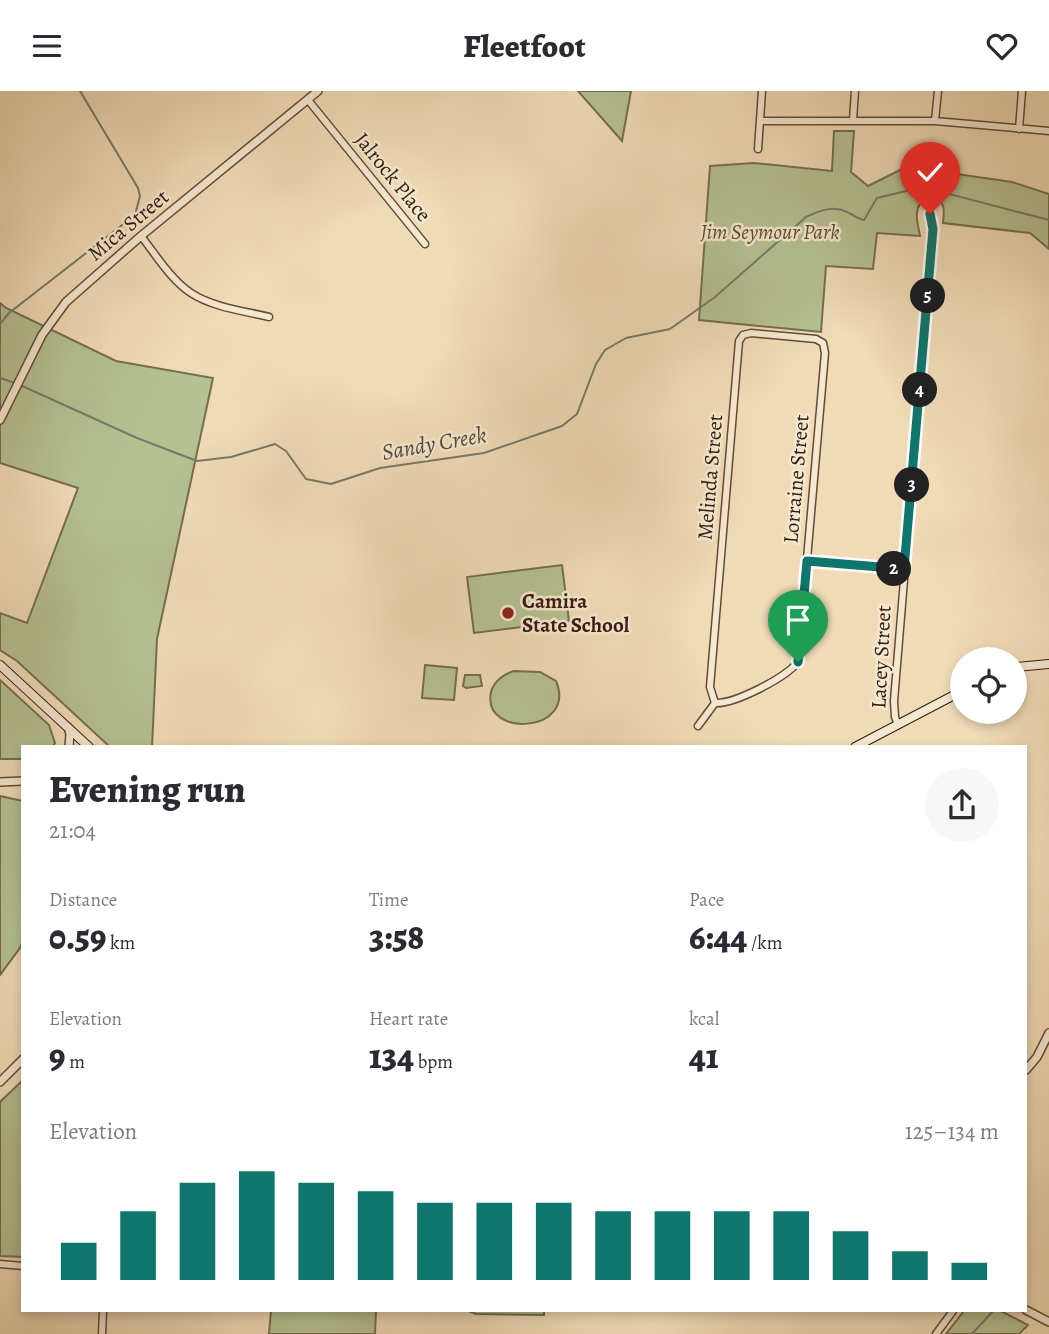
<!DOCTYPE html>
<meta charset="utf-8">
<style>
:root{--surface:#fff;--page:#f7f7f7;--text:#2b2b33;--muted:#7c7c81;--accent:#0f766e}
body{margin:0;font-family:Alegreya,serif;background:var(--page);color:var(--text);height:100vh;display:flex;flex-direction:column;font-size:26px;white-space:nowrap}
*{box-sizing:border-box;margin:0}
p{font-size:23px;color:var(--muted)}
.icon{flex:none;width:38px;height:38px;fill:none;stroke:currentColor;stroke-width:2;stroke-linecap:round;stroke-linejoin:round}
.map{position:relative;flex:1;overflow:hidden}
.panel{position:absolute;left:21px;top:654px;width:1006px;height:567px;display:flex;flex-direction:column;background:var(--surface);border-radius:0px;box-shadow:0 4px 10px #0003}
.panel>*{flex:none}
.fabs{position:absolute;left:950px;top:556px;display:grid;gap:14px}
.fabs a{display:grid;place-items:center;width:77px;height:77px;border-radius:50%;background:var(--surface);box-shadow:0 4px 10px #0003;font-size:35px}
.pin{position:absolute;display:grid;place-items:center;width:60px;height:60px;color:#fff;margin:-72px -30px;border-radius:50% 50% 50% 0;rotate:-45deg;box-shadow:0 0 7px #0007}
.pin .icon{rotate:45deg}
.km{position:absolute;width:35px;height:35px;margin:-18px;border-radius:50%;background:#222;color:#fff;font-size:19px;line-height:35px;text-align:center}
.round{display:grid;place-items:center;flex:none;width:74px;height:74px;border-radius:37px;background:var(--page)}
.headline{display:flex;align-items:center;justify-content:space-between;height:119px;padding:0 28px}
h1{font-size:38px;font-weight:800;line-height:52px}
.metrics{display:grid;grid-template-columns:repeat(3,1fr);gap:10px;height:119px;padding:7px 28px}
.metrics div{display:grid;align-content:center}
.metrics b{font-size:35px;font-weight:800}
.metrics small{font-size:19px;font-weight:400}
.metrics p{font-size:19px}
.chart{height:196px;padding:14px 28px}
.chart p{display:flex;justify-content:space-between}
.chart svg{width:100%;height:126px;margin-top:7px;stroke:var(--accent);stroke-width:6}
header{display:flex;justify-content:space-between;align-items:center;height:91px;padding:0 28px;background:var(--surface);font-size:32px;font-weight:800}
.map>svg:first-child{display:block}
</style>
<header><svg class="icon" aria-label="menu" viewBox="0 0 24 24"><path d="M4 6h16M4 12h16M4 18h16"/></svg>Fleetfoot<svg class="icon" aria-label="heart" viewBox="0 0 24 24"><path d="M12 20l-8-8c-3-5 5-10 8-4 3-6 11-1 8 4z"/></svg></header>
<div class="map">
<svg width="1049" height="1243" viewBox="0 0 1049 1243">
<rect width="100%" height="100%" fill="#f0dbb6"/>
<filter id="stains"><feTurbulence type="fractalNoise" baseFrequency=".00286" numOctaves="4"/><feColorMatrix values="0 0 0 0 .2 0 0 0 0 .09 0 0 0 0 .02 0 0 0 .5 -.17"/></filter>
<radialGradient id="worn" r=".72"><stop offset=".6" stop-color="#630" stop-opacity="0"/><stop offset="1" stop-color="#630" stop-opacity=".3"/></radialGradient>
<!-- green -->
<path fill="#b5c191" stroke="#766e50" stroke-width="2" d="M 578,0 L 631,0 L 622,50 Z
M 834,40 L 854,40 L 851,81 L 868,95 L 906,76 L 923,75 L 957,83 L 1012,91 L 1049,103 L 1049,158 L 1030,142 L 943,132 C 943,127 945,120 943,115 C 936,100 917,107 917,123 C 916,130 919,138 920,145 L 877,142 L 873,178 L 826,175 L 821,241 L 699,229 L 710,75 L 754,72 L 832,80 Z
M 0,212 L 6,217 L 116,270 L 213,287 L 157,548 L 152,656 L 110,656 L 17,570 L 0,559 L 0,522 L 27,532 L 78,397 L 0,372 Z
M 562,474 L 569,530 L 474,542 L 467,486 Z
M 425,574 L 457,577 L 454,609 L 422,607 Z
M 514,580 L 540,581 L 556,590 C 578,642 481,648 491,601 C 494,590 504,583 514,580 Z
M 465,584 L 480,584 L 482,595 L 466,597 L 463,595 Z
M 0,589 L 49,634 L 55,652 L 52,656 L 23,656 L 23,668 L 0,668 Z
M 0,705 L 23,710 L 23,849 L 20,857 L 0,884 Z
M 23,989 L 23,1166 L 0,1165 L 0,1011 Z
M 271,1220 L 376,1220 L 375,1243 L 269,1243 Z
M 469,1220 L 544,1220 L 544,1224 L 476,1223 Z
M 964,1220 L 1001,1220 L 1028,1234 L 1019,1243 L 946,1243 Z"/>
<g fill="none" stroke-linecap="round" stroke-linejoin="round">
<!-- stream -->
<path stroke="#737b6c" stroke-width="2" d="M 0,233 L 9,222 L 135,124 L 140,105 L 138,97 L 80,0
M 0,252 L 0,274
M 0,287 L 15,292
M 20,294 L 137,347 L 197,370 L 231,366 L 275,353 L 286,360 L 306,388 L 331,393 L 380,377 L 484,362 L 562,335 L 577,323 L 596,273 L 605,259 L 626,247 L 670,238 L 715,206 L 806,126 C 819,120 833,114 847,121 C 854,124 857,128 864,129 L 877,107 L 906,100 L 934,99 L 1049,129
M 972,1243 L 993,1220"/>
<!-- minor casing -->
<g stroke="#644a38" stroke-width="9">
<path id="minor" d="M 308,9 L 425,153
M 853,29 L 855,0
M 760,30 L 935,30 L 1049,40
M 935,30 L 938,0
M 1019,38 L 1022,0
M 758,58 L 762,0
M 141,145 C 156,164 171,189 191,202 C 212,216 244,220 269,226
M 807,470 L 904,479
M 898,634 L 895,626 L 894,610 L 933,138 L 930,123
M 698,635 L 715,612 C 735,613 785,587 798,571 L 825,262 L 823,252 L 816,248 L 751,242 L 743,244 L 739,250 L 710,596 L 715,612
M 0,1173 L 23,1175
M 102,1243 L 103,1220
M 936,1243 L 953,1220"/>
</g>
<!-- tertiary casing -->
<g stroke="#644a38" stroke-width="10">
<path id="tertiary" d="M 0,329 L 42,244 L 66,211 L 141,145 L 318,0
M 68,636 L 70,643 L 69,656
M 0,691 L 23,690
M 1026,979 L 1037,966 L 1049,942
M 0,991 L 23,968
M 1026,1219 L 1049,1231"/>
</g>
<!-- secondary casing -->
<g stroke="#361a0e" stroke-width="10">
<path id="secondary" d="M 0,574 L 89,656
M 1015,576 L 1049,573
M 855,656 L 962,600"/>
</g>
<!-- minor -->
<use href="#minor" stroke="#f5e8d0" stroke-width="6"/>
<!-- tertiary -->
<use href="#tertiary" stroke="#f5e8d0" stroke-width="7"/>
<!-- secondary -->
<use href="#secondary" stroke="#f5e8d0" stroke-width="8"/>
</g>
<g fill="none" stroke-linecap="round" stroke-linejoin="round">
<!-- route casing -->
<g stroke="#fff" stroke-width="14">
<path id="route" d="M 798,571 L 807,470 L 904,478 L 933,138 L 930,123"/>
</g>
<!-- route -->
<use href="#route" stroke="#0f766e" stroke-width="9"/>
</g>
<!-- markers -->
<circle fill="#8f2418" stroke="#f5e8d0" stroke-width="2.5" cx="508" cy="522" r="7"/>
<g text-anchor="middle" stroke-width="5" stroke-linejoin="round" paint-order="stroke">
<!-- street labels -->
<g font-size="21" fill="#361a0e" stroke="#f5e8d0">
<text transform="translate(393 86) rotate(51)" y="7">Jalrock Place</text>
<text transform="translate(128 134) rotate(-40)" y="7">Mica Street</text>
<text transform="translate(710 386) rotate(-85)" y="7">Melinda Street</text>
<text transform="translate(796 388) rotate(-85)" y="7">Lorraine Street</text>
<text transform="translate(881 566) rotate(-87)" y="7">Lacey Street</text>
</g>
<!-- park labels -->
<g font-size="21" font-style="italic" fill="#5c4c35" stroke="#f5e8d0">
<text x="770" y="148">Jim Seymour Park</text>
</g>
<!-- poi labels -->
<g font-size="21" font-weight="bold" fill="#361a0e" stroke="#f5e8d0" text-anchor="start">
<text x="522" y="517">Camira<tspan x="522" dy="24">State School</tspan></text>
</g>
<!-- water labels -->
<g font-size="23" font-style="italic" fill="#544a3d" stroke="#f5e8d0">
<text transform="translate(434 352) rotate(-10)" y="8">Sandy Creek</text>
</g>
</g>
<rect width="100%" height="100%" filter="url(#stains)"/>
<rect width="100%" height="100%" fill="url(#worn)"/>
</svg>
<div class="fabs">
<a><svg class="icon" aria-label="locate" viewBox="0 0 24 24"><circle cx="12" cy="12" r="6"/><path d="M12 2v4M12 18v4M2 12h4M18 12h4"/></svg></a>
</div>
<div class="pin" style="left:798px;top:571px;background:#1e9e55"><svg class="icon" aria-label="arrive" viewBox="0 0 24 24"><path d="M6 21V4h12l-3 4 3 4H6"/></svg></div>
<div class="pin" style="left:930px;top:123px;background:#d93025"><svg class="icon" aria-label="check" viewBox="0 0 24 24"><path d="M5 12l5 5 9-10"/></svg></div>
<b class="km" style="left:894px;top:478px">2</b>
<b class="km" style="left:912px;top:394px">3</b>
<b class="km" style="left:920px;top:299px">4</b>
<b class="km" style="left:928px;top:205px">5</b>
<section class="panel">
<div class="headline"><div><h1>Evening run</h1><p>21:04</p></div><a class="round"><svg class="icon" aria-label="share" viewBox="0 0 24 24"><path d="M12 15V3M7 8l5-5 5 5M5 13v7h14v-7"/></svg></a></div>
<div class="metrics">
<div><p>Distance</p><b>0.59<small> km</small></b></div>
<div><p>Time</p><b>3:58</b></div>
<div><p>Pace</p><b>6:44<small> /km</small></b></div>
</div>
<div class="metrics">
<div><p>Elevation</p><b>9<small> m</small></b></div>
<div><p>Heart rate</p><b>134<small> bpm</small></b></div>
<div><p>kcal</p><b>41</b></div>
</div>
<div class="chart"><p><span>Elevation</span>125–134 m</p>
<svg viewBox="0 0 160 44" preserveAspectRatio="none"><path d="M5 44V31M15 44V20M25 44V10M35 44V6M45 44V10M55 44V13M65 44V17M75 44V17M85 44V17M95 44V20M105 44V20M115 44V20M125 44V20M135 44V27M145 44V34M155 44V38"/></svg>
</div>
</section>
</div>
